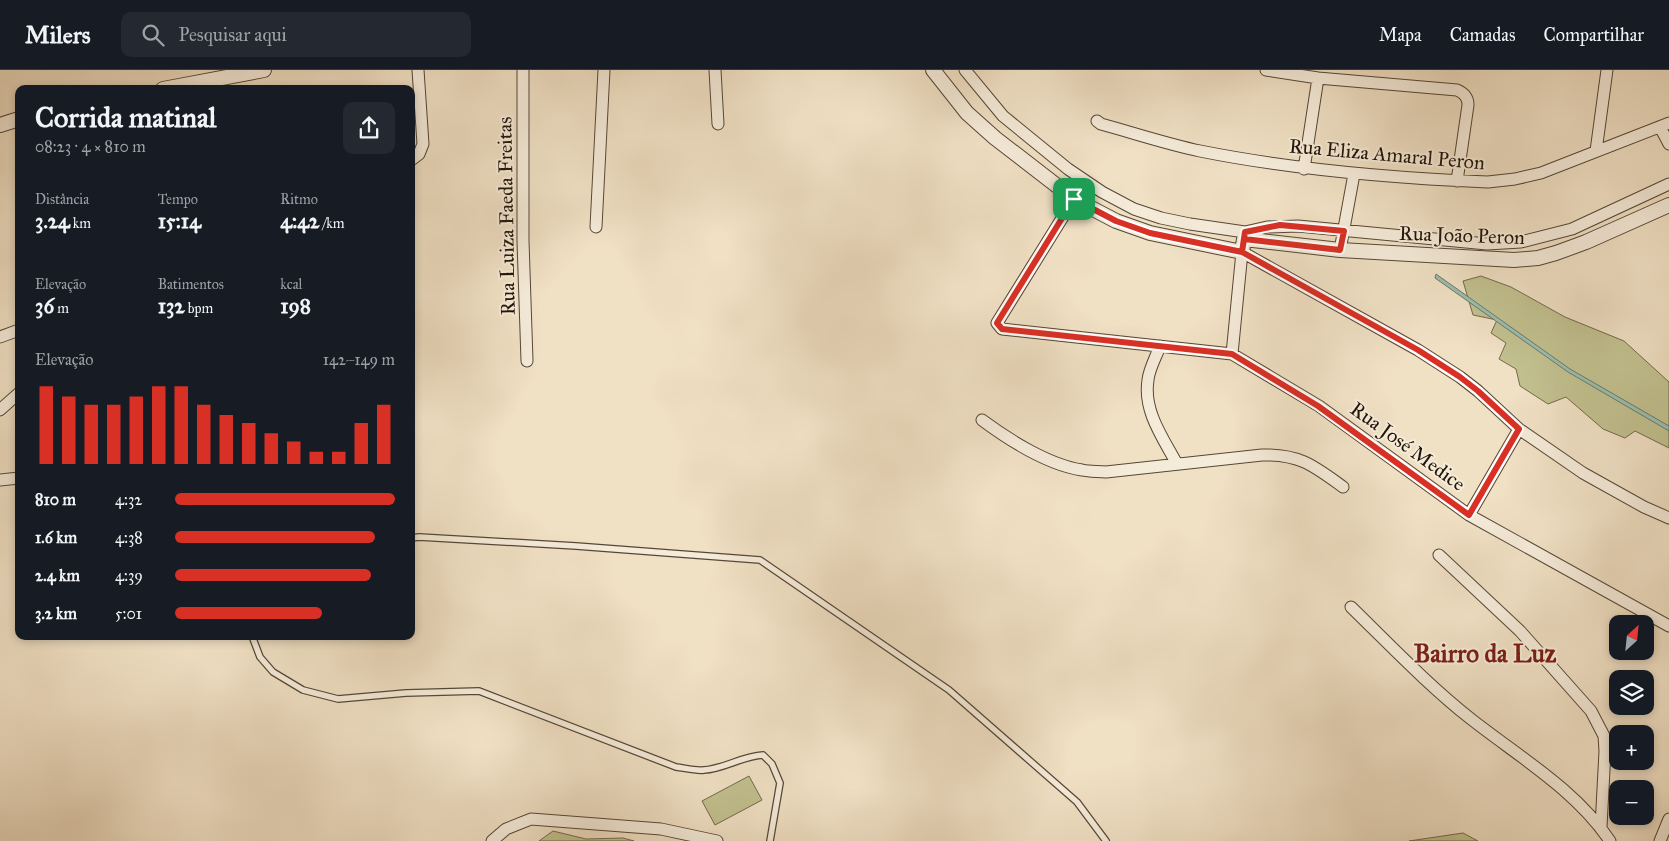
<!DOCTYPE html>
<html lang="pt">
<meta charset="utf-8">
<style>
:root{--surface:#171b24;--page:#242831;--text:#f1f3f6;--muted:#9ea1a6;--line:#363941;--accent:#d93025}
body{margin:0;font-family:"IM FELL Great Primer",serif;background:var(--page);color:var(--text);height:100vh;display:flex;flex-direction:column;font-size:19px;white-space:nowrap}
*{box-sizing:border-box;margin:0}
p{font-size:16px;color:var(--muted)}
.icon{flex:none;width:28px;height:28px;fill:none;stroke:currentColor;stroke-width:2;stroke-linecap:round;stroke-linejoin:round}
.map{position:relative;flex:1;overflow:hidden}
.sheet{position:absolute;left:15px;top:15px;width:400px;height:555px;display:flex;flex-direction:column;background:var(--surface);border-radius:10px;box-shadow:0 2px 8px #0003}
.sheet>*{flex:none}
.needle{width:32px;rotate:27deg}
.tools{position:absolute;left:1609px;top:545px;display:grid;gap:10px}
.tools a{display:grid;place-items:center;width:45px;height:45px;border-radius:10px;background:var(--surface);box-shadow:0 2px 8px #0003;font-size:25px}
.pin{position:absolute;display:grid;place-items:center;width:42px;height:42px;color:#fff;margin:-21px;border-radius:10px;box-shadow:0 2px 8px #0006}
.round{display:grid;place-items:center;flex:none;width:52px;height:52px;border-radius:10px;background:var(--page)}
.headline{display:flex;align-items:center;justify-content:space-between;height:85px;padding:0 20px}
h1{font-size:28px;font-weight:700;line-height:38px}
.metrics{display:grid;grid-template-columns:repeat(3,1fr);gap:8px;height:85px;padding:5px 20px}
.metrics div{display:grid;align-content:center}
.metrics b{font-size:21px;font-weight:700}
.metrics small{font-size:14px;font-weight:400}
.metrics p{font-size:14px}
.chart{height:140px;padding:10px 20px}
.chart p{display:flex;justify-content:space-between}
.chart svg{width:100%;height:90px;margin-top:5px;stroke:var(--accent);stroke-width:6}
ul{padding:0 20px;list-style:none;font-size:16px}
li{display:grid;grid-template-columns:80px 60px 1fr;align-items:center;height:38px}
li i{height:12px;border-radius:6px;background:var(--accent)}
header{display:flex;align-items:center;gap:30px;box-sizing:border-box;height:70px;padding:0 25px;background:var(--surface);border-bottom:1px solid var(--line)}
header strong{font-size:24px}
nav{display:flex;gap:28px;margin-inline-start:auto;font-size:18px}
.search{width:350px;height:45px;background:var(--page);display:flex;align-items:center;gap:12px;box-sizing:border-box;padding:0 18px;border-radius:10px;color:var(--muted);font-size:19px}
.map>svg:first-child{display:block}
</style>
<header>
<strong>Milers</strong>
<div class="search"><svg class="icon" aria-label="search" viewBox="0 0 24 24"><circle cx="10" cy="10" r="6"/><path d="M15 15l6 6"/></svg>Pesquisar aqui</div>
<nav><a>Mapa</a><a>Camadas</a><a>Compartilhar</a></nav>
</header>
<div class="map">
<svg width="1669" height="771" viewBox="0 0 1669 771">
<rect width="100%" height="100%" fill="#f0e0c4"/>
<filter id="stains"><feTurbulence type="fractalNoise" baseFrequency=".004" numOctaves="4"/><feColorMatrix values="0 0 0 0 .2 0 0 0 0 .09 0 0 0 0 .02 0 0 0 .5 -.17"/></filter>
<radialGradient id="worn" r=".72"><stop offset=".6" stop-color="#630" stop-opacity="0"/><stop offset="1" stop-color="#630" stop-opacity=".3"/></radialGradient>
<!-- green -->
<path fill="#c2c08f" stroke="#726a4a" d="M 1481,206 L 1511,217 L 1565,247 L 1624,271 L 1669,312 L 1669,378 L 1635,361 L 1625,368 L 1603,359 L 1566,327 L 1548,334 L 1520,316 L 1516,299 L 1499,289 L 1506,273 L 1491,263 L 1497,250 L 1473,245 L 1463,211 Z
M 749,706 L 762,730 L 715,755 L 702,731 Z
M 553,761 L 586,769 L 623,768 L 634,771 L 539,771 Z
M 1463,763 L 1478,771 L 1409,771 Z"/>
<!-- water -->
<path fill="#9bbead" stroke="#6a7a6a" d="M 1436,204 L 1570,299 L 1669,356 L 1669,361 L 1568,302 L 1435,208 Z"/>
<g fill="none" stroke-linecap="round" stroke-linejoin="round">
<!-- service casing -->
<g stroke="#554736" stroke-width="8">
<path id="service" d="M 411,468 L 419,467 L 576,476 L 760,490 L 949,620 L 1077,732 L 1106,771
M 252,566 L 260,587 L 273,602 L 303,620 L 338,629 L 406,623 L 479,621 L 676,697 C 685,698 695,701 704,700 C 724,699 742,686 763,685 L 772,694 L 780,713 L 770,771"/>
</g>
<!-- minor casing -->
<g stroke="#554736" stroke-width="13">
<path id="minor" d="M 523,0 L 523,171 L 527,291
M 715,0 L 718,54
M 965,0 L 1003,46 L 1068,99 L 1102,122 L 1134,139 L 1161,148 L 1190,154 L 1245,162 L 1267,157 L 1298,156 L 1487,174 L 1521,172 L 1572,159 L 1669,114
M 1266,0 L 1318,8 L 1457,20 C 1464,23 1468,27 1468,35 L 1457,111
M 1097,51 L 1101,54 C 1134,63 1167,74 1200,81 C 1295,100 1392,108 1488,112 L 1515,109 L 1541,103 L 1669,53
M 1660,57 L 1669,74
M 1596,81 L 1607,0
M 411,90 L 419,84 L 423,74 L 418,0
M 1304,99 L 1318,8
M 1074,129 L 997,253 L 1002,259 L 1232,284 L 1319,336 L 1469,445 L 1669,556
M 596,157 L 604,0
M 1340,180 L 1354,104
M 0,267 L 19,260
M 1160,276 C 1156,287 1149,299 1148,310 C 1143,341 1163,368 1177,394
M 1232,284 L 1242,182 L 1418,280 L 1460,307 L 1478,321 L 1519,359 L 1583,403 L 1644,437 L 1669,448
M 0,340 L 19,323
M 982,350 C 1009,370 1049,395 1082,400 C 1090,402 1098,401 1106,402 L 1262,385 C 1300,384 1314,396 1343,417
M 0,410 L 19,408
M 1469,445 L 1519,359
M 1439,485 L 1520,561 L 1591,641 L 1604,666 L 1605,681 L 1601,757
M 1351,537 C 1390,575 1428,615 1471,649 C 1518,686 1576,720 1610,771
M 492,771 L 506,759 L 531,749 L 661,759 L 717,771
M 1660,771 L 1669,749"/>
</g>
<!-- tertiary casing -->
<g stroke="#554736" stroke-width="16">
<path id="tertiary" d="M 933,0 L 967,43 L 995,68 L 1074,129 L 1116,151 L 1150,163 L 1242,182 L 1244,169 L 1340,180 L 1514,190 L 1538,188 L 1556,183 L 1586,172 L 1669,135
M 163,19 L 264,0
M 0,55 L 19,49"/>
</g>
<!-- service -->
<use href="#service" stroke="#f5ebd9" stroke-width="5.5"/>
<!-- minor -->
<use href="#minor" stroke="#f5ebd9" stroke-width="11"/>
<!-- tertiary -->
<use href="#tertiary" stroke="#f5ebd9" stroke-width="14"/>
</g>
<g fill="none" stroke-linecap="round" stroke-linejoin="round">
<!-- route casing -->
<g stroke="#fff" stroke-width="10">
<path id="route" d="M 1074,129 L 997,253 L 1002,259 L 1232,284 L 1318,336 L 1469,445 L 1519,359 L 1478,321 L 1460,307 L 1418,280 L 1242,182 L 1244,169 L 1340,180 L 1344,161 L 1280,155 L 1245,162 L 1242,182 L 1150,163 L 1116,151 L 1074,129"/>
</g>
<!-- route -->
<use href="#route" stroke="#d93025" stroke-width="6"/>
</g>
<g text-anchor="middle" stroke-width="4" stroke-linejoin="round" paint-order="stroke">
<!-- street labels -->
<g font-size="20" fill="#211406" stroke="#f5ebd9">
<text transform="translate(1387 84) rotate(5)" y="7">Rua Eliza Amaral Peron</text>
<text transform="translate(506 146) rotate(-91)" y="7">Rua Luiza Faeda Freitas</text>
<text transform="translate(1462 165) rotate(2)" y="7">Rua João Peron</text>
<text transform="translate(1408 376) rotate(36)" y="7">Rua José Medice</text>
</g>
<!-- district labels -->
<g font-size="25" font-weight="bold" fill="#7a1f14" stroke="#f5ebd9">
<text x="1485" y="592">Bairro da Luz</text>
</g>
</g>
<rect width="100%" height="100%" filter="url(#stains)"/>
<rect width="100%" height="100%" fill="url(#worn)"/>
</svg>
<div class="tools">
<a><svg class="needle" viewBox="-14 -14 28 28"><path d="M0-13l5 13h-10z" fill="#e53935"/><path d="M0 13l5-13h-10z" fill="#9ea1a6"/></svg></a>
<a><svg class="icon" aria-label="layers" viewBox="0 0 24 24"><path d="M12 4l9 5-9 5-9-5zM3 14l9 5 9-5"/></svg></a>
<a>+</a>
<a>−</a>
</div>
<div class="pin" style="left:1074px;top:129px;background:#1e9e55"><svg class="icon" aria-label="arrive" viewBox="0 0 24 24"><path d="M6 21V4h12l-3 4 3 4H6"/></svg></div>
<section class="sheet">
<div class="headline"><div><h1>Corrida matinal</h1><p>08:23 · 4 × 810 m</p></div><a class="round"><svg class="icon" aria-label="share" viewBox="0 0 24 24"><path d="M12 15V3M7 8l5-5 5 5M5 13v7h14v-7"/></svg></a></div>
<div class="metrics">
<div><p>Distância</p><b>3.24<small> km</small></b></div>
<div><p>Tempo</p><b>15:14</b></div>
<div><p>Ritmo</p><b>4:42<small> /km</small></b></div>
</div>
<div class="metrics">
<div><p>Elevação</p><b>36<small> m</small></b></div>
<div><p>Batimentos</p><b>132<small> bpm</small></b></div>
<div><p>kcal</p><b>198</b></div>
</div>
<div class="chart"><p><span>Elevação</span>142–149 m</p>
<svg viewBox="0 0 160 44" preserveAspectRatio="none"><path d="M5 44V6M15 44V11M25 44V15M35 44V15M45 44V11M55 44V6M65 44V6M75 44V15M85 44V20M95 44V24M105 44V29M115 44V33M125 44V38M135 44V38M145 44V24M155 44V15"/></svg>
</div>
<ul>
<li><b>810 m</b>4:32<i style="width:100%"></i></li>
<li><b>1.6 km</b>4:38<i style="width:91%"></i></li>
<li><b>2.4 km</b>4:39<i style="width:89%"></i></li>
<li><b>3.2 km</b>5:01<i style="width:67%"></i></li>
</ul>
</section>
</div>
